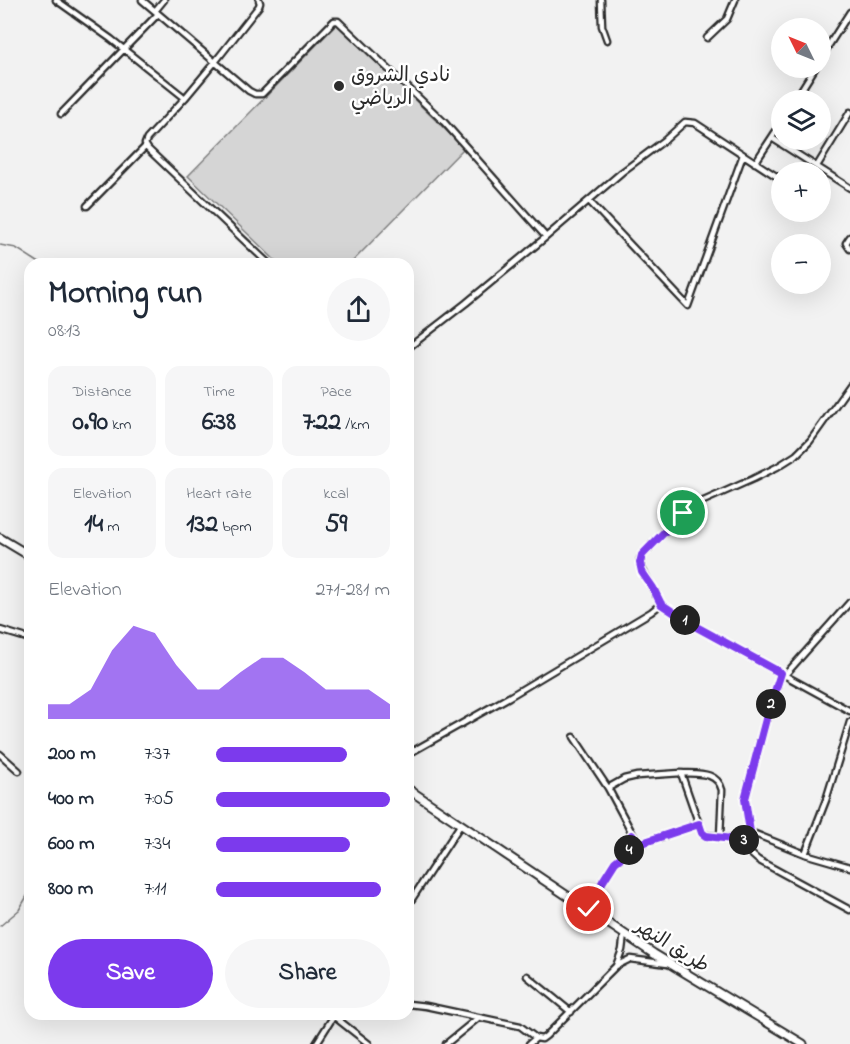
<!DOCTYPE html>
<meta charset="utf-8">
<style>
:root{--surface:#fff;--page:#f6f6f7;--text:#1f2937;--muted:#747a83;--accent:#7c3aed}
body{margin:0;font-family:"Indie Flower","Playpen Sans Arabic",sans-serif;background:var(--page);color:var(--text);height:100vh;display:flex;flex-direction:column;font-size:22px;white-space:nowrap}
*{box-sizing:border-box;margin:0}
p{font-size:20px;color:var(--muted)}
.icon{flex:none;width:33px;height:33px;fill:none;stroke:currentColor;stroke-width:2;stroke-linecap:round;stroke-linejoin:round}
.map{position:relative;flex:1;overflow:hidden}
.panel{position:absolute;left:24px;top:258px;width:390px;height:762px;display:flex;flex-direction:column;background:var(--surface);border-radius:18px;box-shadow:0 6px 24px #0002}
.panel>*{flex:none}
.needle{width:39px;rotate:313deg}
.fabs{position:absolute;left:771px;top:18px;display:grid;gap:12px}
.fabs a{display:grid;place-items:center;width:60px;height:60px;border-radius:50%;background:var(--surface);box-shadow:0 6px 24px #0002;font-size:30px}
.pin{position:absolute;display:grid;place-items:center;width:51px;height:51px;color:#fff;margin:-26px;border:3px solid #fff;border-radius:50%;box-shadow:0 2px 6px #0007}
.km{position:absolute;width:30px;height:30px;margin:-15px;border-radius:50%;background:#222;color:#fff;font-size:16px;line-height:30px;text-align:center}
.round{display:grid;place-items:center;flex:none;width:63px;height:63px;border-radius:32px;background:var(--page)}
.head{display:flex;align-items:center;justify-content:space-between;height:102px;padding:0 24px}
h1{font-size:33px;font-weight:800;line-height:45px}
.metrics{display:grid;grid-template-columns:repeat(3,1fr);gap:9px;height:102px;padding:6px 24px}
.metrics div{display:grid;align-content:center;border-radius:15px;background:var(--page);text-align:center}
.metrics b{font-size:26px;font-weight:800}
.metrics small{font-size:16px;font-weight:400}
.metrics p{font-size:16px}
.chart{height:168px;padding:12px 24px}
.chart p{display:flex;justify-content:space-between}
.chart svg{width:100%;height:108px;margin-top:6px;fill:var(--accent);opacity:.7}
.cta{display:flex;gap:12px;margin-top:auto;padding:12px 24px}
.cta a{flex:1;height:69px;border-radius:36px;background:var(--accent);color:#fff;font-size:24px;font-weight:800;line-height:69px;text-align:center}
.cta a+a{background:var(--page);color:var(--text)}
ul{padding:0 24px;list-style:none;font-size:20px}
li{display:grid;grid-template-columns:96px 72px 1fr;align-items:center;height:45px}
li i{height:15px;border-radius:8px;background:var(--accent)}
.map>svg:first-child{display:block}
</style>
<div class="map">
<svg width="850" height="1044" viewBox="0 0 850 1044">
<rect width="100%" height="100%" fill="#f2f2f2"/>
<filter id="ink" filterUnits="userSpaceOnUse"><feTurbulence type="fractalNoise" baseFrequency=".0167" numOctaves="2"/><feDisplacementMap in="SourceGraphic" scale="12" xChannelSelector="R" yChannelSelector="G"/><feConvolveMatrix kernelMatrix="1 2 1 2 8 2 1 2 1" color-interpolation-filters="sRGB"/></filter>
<g filter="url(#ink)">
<!-- green -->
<path fill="#d5d5d5" stroke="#808080" stroke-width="1.5" d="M 337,24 L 464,148 L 350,264 L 279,264 L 188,176 Z"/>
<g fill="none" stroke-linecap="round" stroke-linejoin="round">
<!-- stream -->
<path stroke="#787878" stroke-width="1.5" d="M 0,245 L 16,248 L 41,264
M 0,926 L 19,910 L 30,891"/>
<!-- minor casing -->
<g stroke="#2b2b2b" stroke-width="9">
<path id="minor" d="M 56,0 L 111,39 L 185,98
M 142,0 L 249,91 L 255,94 L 262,94 L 334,21 L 338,21 L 444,122 L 546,237
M 259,0 L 260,3 L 259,6 L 215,62 L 185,98 L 147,139 L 145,144 L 148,149 L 269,264
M 601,0 L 602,26 L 607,40
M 155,11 L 164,0
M 707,38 L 727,19 L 735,0
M 820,59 L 850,12
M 795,100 L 815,68
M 61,114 L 158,14
M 772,138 L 850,188
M 755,163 L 782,122
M 817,166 L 850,112
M 589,201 L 688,306 L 743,155
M 87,206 L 146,146
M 850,237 L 846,243 L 850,249
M 408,348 L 466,303 L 546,237 L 622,172 L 665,140 L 685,122 L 695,123 L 782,180
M 661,604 L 691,624 L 850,711
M 0,630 L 30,639
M 785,675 L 850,602
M 574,737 L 608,788 L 637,842 L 645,842 L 699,824
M 0,754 L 19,771
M 408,754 L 509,697 L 651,612 L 661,604 L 641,567 L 640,559 L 642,555 L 690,507 L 753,479 L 777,467 L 796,455 L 810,441 L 850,385
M 681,773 C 698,774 717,771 722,790 L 720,837
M 608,788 L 624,779 L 637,776 L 681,773 L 702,833 L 706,835 L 745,840 L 749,836 L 750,832 L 745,799 L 766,719 L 781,673
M 750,832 L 805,854 L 850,867
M 741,840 L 749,852 L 758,860 L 850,910
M 805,854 L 826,800 L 850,722
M 408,905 L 461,824
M 589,909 L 603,881 L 615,862 L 633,847 L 633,838
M 616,966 L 630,959 L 668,964
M 527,976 L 571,1012
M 408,1004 L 426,1006 L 520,1026 L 536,1038
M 336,1018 L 369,1044
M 316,1044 L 335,1014
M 446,1044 L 478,1018
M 529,1044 L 536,1038 L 542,1039 L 546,1036 L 616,966 L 622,950 L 624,934"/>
</g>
<!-- secondary casing -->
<g stroke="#2b2b2b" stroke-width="11">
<path id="secondary" d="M 0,538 L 30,556
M 408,789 L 654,954 L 803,1044"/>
</g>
<!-- minor -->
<use href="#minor" stroke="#fff" stroke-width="4.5"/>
<!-- secondary -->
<use href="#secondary" stroke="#fff" stroke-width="7"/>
</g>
</g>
<g fill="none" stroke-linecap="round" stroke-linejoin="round" filter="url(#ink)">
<!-- route casing -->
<g stroke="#fff" stroke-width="12">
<path id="route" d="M 589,909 L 603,881 L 615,862 L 633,848 L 632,835 L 637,842 L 642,843 L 699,824 L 702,833 L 706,836 L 741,840 L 747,838 L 750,832 L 745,799 L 766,719 L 781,673 L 691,624 L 661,604 L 653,588 L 642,572 L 640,563 L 642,555 L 683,513"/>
</g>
<!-- route -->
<use href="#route" stroke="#7c3aed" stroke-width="8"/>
</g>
<!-- markers -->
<circle fill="#2b2b2b" stroke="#fff" stroke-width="2" cx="339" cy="86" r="6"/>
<g text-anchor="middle" stroke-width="5" stroke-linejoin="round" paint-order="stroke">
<!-- poi labels -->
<g font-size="20" fill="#2b2b2b" stroke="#fff" text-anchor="start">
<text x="351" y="81">نادي الشروق<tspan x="351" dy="23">الرياضي</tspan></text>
</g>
<!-- street labels -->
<g font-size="20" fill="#2b2b2b" stroke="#fff">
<text transform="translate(673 945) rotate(32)" y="7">طريق النهر</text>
</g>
</g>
</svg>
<div class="fabs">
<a><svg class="needle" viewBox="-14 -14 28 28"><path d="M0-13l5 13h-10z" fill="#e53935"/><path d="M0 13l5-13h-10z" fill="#747a83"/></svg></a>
<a><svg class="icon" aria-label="layers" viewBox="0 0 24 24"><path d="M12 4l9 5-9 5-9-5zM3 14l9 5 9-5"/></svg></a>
<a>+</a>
<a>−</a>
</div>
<div class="pin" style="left:683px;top:513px;background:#1e9e55"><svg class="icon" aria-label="arrive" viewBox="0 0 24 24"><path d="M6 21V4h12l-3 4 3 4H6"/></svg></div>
<div class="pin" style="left:589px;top:909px;background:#d93025"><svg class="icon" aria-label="check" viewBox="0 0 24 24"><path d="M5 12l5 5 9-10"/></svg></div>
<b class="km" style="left:685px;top:620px">1</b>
<b class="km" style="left:771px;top:704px">2</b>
<b class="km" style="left:744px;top:840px">3</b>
<b class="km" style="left:629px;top:850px">4</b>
<section class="panel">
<div class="head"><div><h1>Morning run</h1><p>08:13</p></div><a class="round"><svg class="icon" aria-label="share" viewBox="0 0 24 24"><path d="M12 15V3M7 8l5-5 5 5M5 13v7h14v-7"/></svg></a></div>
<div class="metrics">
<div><p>Distance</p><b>0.90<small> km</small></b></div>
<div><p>Time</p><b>6:38</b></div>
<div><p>Pace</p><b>7:22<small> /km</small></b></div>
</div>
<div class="metrics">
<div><p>Elevation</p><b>14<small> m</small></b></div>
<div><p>Heart rate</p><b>132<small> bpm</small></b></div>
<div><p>kcal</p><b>59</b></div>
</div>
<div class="chart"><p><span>Elevation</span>271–281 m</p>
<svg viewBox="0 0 160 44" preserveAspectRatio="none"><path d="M0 44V38L10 38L20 32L30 16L40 6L50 9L60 22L70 32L80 32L90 25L100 19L110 19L120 25L130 32L140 32L150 32L160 38V44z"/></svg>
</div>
<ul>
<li><b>200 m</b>7:37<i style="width:75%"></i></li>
<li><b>400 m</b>7:05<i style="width:100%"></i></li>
<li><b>600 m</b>7:34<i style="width:77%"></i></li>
<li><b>800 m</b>7:11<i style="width:95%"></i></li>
</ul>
<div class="cta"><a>Save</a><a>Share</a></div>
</section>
</div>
